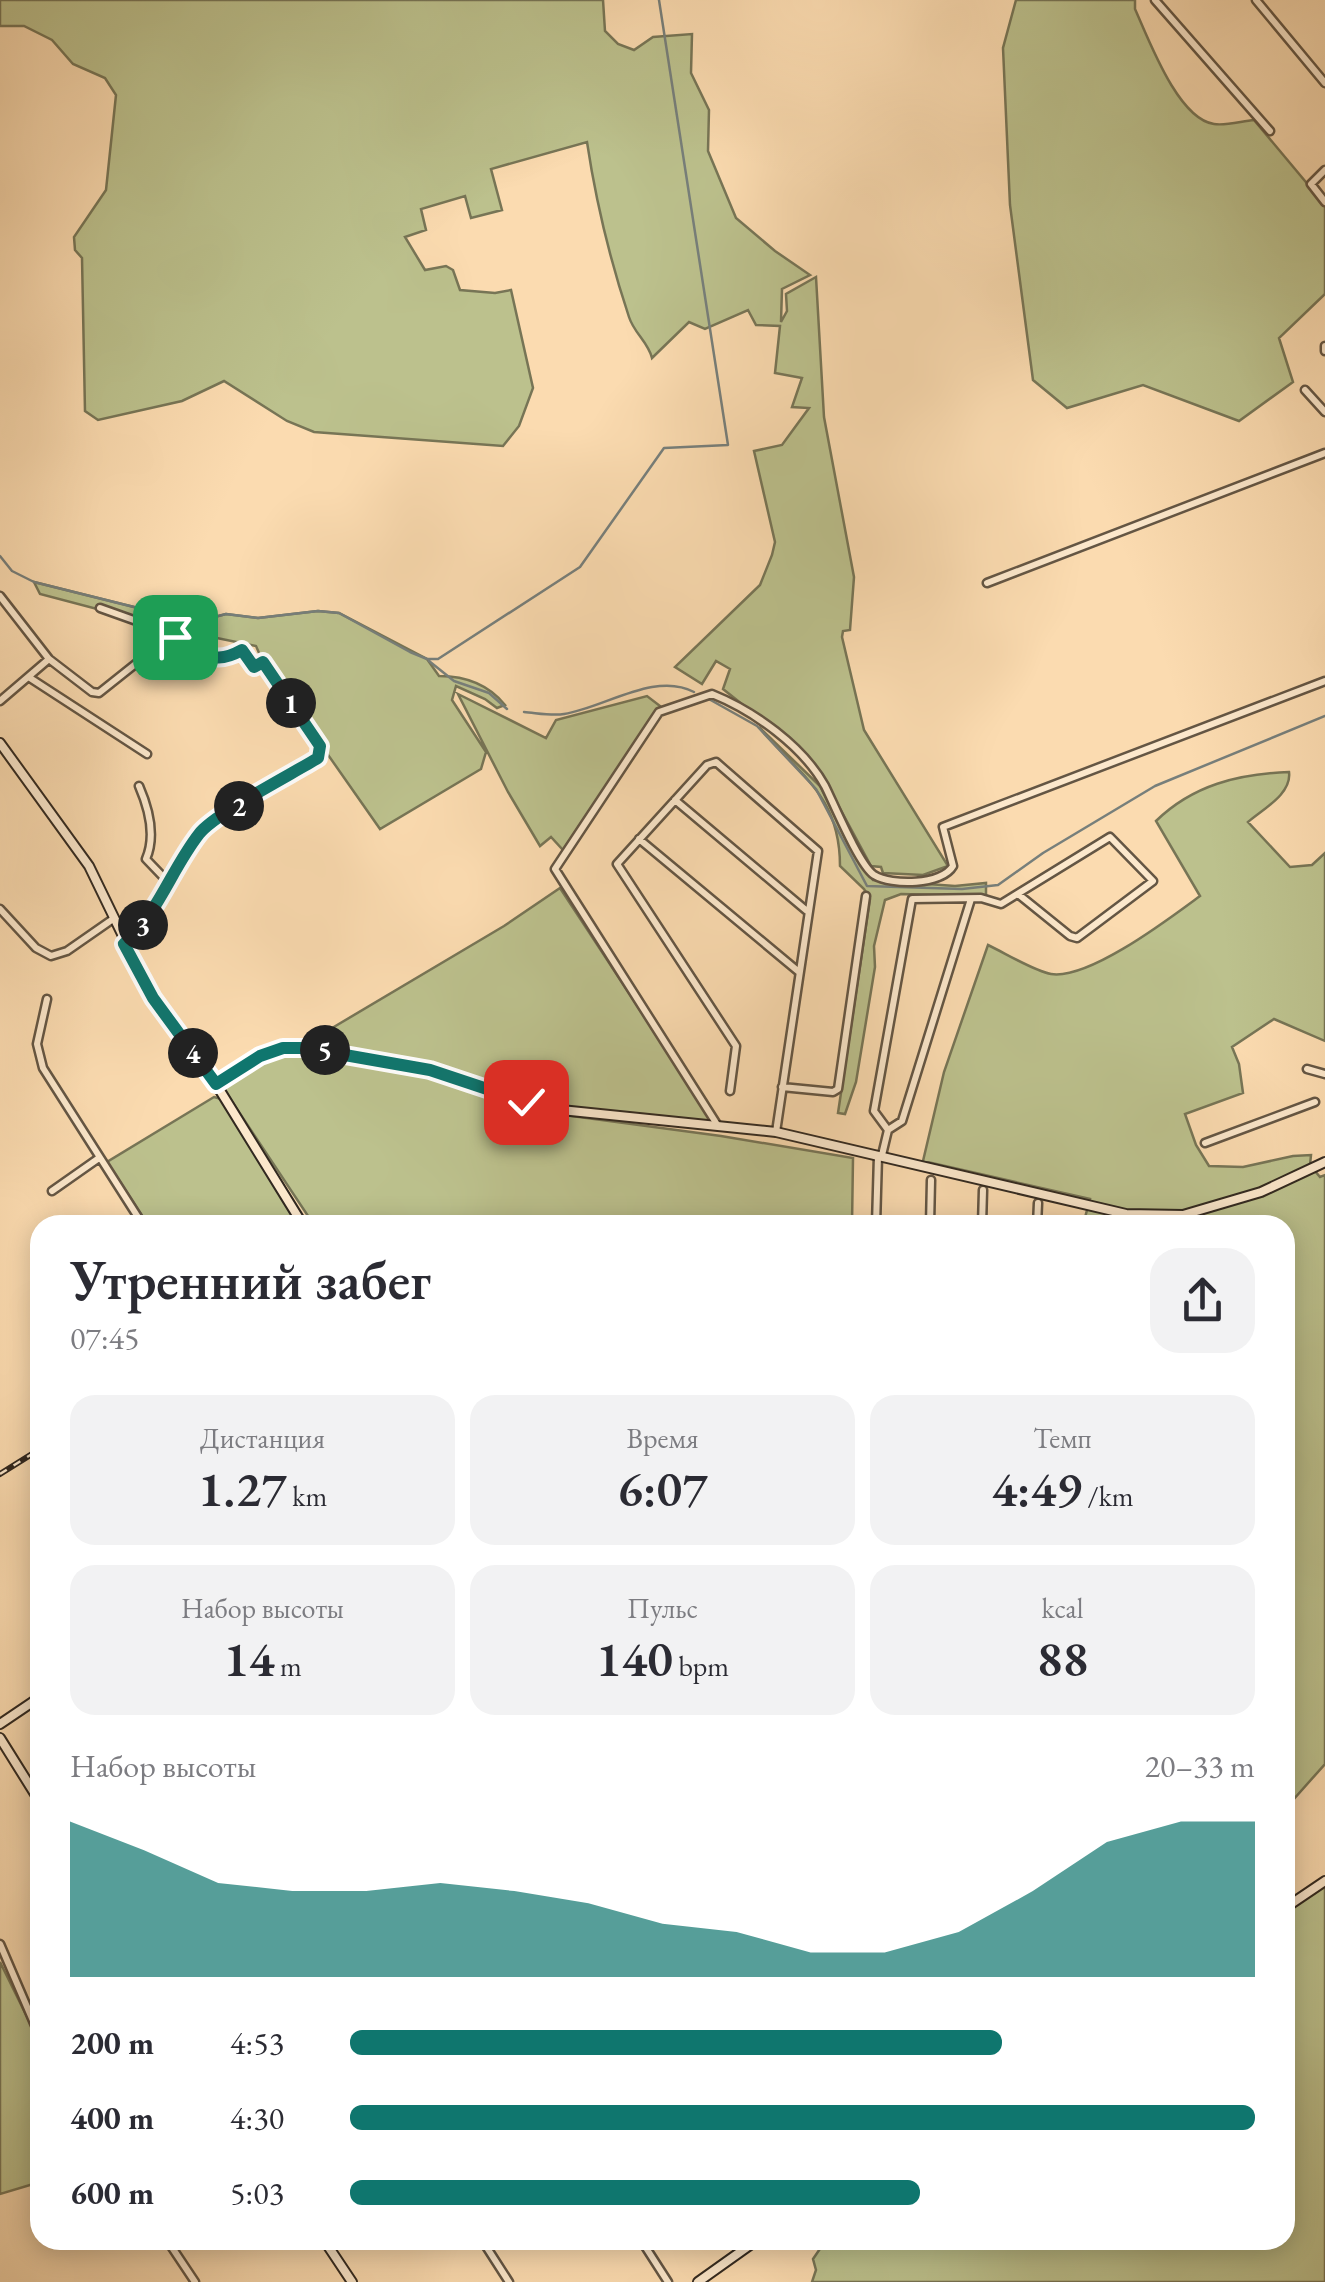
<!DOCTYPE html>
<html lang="ru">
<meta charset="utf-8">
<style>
:root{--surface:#fff;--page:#f2f2f3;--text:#2b2b33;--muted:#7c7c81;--accent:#0f766e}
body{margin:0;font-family:"EB Garamond",serif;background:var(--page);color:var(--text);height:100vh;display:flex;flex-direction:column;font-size:38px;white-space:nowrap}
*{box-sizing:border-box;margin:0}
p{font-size:32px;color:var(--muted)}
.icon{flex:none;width:55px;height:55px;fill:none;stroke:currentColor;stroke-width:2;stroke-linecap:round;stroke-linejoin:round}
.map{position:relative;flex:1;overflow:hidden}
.side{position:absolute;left:30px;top:1215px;width:1265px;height:1035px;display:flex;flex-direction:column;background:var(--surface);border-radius:30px;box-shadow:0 5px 25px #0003}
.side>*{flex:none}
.pin{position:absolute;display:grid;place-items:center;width:85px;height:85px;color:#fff;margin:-42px;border-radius:20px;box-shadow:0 5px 15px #0006}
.km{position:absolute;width:50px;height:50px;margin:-25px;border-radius:50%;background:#222;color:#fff;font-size:28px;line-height:50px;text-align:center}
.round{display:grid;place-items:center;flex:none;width:105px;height:105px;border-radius:30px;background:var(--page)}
.summary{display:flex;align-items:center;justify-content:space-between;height:170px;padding:0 40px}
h1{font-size:55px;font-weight:600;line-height:75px}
.stats{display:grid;grid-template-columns:repeat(3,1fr);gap:15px;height:170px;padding:10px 40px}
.stats div{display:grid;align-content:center;border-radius:25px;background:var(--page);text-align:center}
.stats b{font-size:50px;font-weight:600}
.stats small{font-size:28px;font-weight:400}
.stats p{font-size:28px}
.chart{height:280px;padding:20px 40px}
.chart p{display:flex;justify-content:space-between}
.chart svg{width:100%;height:180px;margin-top:10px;fill:var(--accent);opacity:.7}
ul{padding:0 40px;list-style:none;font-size:32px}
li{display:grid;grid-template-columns:160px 120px 1fr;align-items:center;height:75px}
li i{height:25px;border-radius:12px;background:var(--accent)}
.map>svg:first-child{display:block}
</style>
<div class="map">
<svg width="1325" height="2282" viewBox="0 0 1325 2282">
<rect width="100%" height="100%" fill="#fbdbb0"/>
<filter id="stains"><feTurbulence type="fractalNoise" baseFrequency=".002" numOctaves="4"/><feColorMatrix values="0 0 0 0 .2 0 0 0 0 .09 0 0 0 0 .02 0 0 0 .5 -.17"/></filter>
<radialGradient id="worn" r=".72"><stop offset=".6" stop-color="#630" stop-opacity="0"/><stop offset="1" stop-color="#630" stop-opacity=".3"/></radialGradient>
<!-- green -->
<path fill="#bcc18d" stroke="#777556" stroke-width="2.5" d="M 0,0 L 603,0 L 605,31 L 618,44 L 634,50 L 653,37 L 692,34 L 691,73 L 709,110 L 708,151 L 736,218 L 775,251 L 810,275 L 782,289 L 781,322 L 787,311 L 786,294 L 816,277 L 824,417 L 854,577 L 850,630 L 843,631 L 842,637 L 864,730 L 948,866 L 923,875 L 883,873 L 881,867 L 871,866 L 824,779 L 801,751 L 723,689 L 730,669 L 716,661 L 702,684 L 675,667 L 760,585 L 772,555 L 775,542 L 754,451 L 782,445 L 809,408 L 792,407 L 802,378 L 775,373 L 780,326 L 756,325 L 748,310 L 705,329 L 689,322 L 652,358 C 648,342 634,333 629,317 C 610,260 596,202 587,142 L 491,169 L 502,210 L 471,218 L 465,196 L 421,209 L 426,230 L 405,237 L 425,270 L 446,266 L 453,270 L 460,290 L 495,293 L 511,290 L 533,388 L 519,426 L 503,446 L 314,432 L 287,421 L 224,381 L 182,401 L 98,420 L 85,411 L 82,258 L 75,250 L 74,237 L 106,190 L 116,95 L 105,78 L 73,64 L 52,40 L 24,26 L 0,26 Z
M 1016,0 L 1135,0 L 1135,9 C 1149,40 1178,119 1214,124 C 1226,126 1242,121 1254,120 L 1325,205 L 1325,294 L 1279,338 L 1293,382 L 1239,421 L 1143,385 L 1067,408 L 1033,380 L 1010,205 L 1003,48 Z
M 34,582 L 154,612 L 203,620 L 226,614 L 258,618 L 318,611 L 339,613 L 427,659 L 439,676 C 465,676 489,685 505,705 L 497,708 L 485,699 L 456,686 L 452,700 L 486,752 L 481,769 L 380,829 L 263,662 L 256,646 L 173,629 L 40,594 Z
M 458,694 L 546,738 L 556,720 L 647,696 L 660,706 L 563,850 L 551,837 L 540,846 L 508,792 Z
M 759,727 L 820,786 L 847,841 L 873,880 L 955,886 L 986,883 L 986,896 L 901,894 L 885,900 L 874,946 L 875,967 L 856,1082 L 845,1114 L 838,1113 L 870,899 L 864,889 L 840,866 C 840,795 799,775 759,727 Z
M 1289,772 C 1292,794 1263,809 1248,822 L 1290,867 L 1312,865 L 1325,853 L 1325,1041 L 1274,1019 L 1232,1047 L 1239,1064 L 1243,1093 L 1185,1114 L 1196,1145 L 1209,1166 L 1243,1167 L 1293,1156 L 1311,1155 L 1310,1165 L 1320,1177 L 1325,1175 L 1325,1764 L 1285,1809 L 1285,1225 L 1083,1225 L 1090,1199 L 923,1161 L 944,1072 L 988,945 C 1005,953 1034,971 1051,974 C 1089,980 1170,918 1200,896 L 1156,821 C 1193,785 1238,774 1289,772 Z
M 560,888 L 709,1115 L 708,1122 L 562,1106 L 526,1098 L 461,1074 L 318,1045 L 322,1034 L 504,926 Z
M 299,1053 L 426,1075 L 527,1110 L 721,1136 L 853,1158 L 852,1225 L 314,1225 L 223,1088 L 226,1082 L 272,1057 Z
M 214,1097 L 225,1100 L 301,1225 L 148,1225 L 107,1162 Z
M 1325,1881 L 1325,2282 L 812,2282 L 816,2270 L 813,2259 L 826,2240 L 1285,2240 L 1285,1908 Z
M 0,1962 L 40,2043 L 40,2182 L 0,2194 Z"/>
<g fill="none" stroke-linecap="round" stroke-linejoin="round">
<!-- stream -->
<path stroke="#777f7b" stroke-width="2.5" d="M 0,556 L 12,571 L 34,582 L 154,612 L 203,620 L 226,614 L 258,618 L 318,611 L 339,613 L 410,652 L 427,659 L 438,659 L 580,567 L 664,448 L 728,445 L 659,0
M 429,661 L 454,681 L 489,693 L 507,709
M 707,698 L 757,726 L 816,789 L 867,886 L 962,889 L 998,885 L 1043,853 L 1155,786 L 1325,716
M 524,712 C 537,713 552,716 564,714 C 604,708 655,671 694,692"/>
<!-- street casing -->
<g stroke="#645644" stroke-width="11">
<path id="street" d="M 1155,0 L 1270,131
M 1256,0 L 1325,83
M 1325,170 L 1311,184 L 1325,202
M 1325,346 L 1325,351
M 1305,390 L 1325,412
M 987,583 L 1325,453
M 0,596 L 49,659 L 92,692 L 99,693 L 158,646 L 163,637 L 159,629 L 100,608
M 30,678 L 147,754
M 0,701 L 49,659
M 139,786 C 149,809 156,836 146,859 L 169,883
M 675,800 L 807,911
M 639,839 L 799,972
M 0,909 L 36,948 L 51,956 L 67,951 L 113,919
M 125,943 C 160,912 171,869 199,834 C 215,814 292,774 318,758 L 320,746 L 263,662 L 254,667 L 242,650 C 194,676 202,622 158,646
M 47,999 L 37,1044 L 43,1068 L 143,1225
M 1307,1069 L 1325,1074
M 782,1087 L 833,1092 L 838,1089 L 866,896
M 730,1091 L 736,1046 L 617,864 L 707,765 L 716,762 L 818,851 L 776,1132
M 718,1126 L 555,869 L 659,712 L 712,694 C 754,711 803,746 825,786 C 834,804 859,865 874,875 C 892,886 942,885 953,866 L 943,827 L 1325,681
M 888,1130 L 874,1111 L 912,899 L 981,898 L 1001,904 L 1110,837 L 1153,881 L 1077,938 L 1070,936 L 1018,894
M 888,1130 L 902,1121 L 971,899
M 1205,1143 L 1315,1102
M 882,1155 L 888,1130
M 52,1191 L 99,1158
M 876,1225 L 878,1156
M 930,1225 L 931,1180
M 982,1225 L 983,1190
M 1037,1225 L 1038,1203
M 0,1944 L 40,2037
M 167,2240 L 195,2282
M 482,2240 L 509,2282
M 641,2240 L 668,2282"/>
</g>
<!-- secondary casing -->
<g stroke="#322920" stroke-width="12">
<path id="secondary" d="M 0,743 L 89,866 L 153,998 L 216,1084 L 303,1225
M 216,1084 L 260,1056 L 283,1048 L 322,1050 L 430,1070 L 561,1110 L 776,1132 L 1126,1214 L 1183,1215 L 1261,1192 L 1325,1162
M 0,1724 L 40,1697
M 0,1738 L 40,1802
M 1285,1908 L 1325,1881
M 324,2240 L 352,2282
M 698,2282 L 757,2240"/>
</g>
<!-- street -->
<use href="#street" stroke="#fce8cc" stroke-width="6"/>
<!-- secondary -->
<use href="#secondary" stroke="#fce8cc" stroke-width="8"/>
<!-- rail casing -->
<g stroke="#322920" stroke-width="6">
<path id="rail" d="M 0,1474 L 40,1449"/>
</g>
<!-- rail -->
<use href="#rail" stroke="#fce8cc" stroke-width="2.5" stroke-dasharray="8" stroke-linecap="butt"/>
</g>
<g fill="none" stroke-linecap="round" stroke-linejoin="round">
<!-- route casing -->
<g stroke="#fff" stroke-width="20">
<path id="route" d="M 175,637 C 205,642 204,671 242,650 L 254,667 L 263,662 L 320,746 L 318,758 C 292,774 214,814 199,834 C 171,870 159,912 124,944 L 153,998 L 216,1084 L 260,1056 L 283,1048 L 305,1048 L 430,1070 L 526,1102"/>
</g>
<!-- route -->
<use href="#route" stroke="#0f766e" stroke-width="12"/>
</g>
<rect width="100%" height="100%" filter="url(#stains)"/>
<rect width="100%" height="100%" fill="url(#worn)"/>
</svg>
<div class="pin" style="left:175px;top:637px;background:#1e9e55"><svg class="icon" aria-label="arrive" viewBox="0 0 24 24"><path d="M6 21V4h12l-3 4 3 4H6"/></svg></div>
<div class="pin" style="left:526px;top:1102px;background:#d93025"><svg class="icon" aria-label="check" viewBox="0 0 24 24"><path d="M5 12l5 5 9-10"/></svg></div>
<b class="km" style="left:291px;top:703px">1</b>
<b class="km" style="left:239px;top:806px">2</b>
<b class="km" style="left:143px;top:925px">3</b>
<b class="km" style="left:193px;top:1053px">4</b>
<b class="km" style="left:325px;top:1050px">5</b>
<section class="side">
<div class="summary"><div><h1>Утренний забег</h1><p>07:45</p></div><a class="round"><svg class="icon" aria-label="share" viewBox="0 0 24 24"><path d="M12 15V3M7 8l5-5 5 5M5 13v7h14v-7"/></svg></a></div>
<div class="stats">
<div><p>Дистанция</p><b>1.27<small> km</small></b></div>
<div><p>Время</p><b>6:07</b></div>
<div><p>Темп</p><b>4:49<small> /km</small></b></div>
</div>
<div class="stats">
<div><p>Набор высоты</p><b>14<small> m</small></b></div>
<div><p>Пульс</p><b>140<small> bpm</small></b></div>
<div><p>kcal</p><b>88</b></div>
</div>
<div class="chart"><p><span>Набор высоты</span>20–33 m</p>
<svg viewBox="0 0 160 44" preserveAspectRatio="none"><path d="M0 44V6L10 13L20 21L30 23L40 23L50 21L60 23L70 26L80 31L90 33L100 38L110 38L120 33L130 23L140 11L150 6L160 6V44z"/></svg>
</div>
<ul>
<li><b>200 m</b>4:53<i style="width:72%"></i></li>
<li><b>400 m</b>4:30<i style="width:100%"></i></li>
<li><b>600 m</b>5:03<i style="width:63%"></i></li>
</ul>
</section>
</div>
